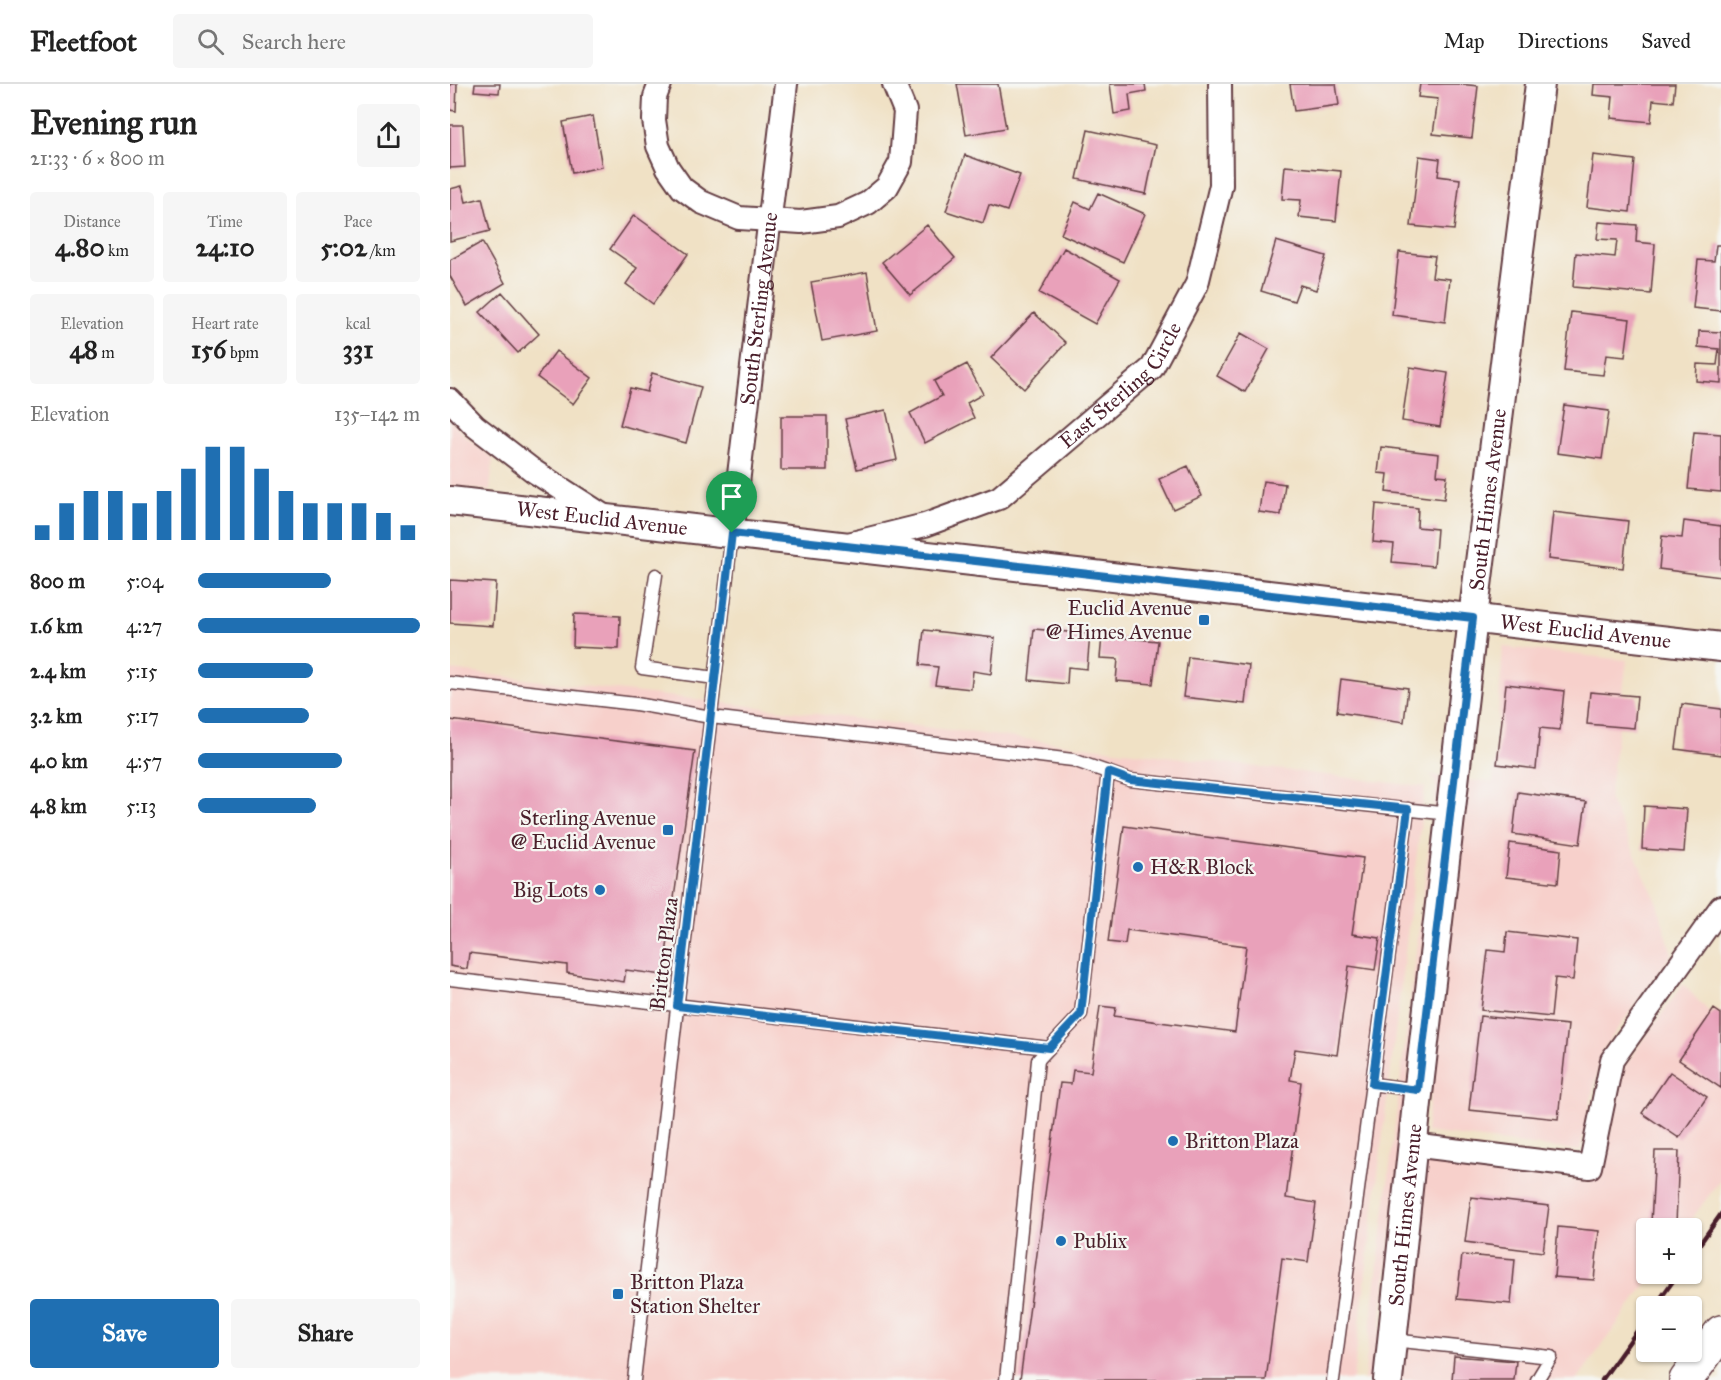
<!DOCTYPE html>
<meta charset="utf-8">
<style>
:root{--surface:#fff;--page:#f6f6f6;--text:#222;--muted:#767676;--line:#e0e0e0;--accent:#1f6fb2}
body{margin:0;font-family:"IM FELL Great Primer",serif;background:var(--page);color:var(--text);height:100vh;display:flex;flex-direction:column;font-size:22px;white-space:nowrap}
*{box-sizing:border-box;margin:0}
p{font-size:20px;color:var(--muted)}
.icon{flex:none;width:33px;height:33px;fill:none;stroke:currentColor;stroke-width:2;stroke-linecap:round;stroke-linejoin:round}
.map{position:relative;flex:1;overflow:hidden}
.sheet{display:flex;flex-direction:column;background:var(--surface);width:450px}
.sheet>*{flex:none}
.fabs{position:absolute;left:1186px;top:1134px;display:grid;gap:12px}
.fabs a{display:grid;place-items:center;width:66px;height:66px;border-radius:6px;background:var(--surface);box-shadow:0 2px 4px #0004;font-size:30px}
.pin{position:absolute;display:grid;place-items:center;width:51px;height:51px;color:#fff;margin:-62px -26px;border-radius:50% 50% 50% 0;rotate:-45deg;box-shadow:0 0 6px #0007}
.pin .icon{rotate:45deg}
.round{display:grid;place-items:center;flex:none;width:63px;height:63px;border-radius:6px;background:var(--page)}
.overview{display:flex;align-items:center;justify-content:space-between;height:102px;padding:0 30px}
h1{font-size:33px;font-weight:700;line-height:45px}
.figures{display:grid;grid-template-columns:repeat(3,1fr);gap:9px;height:102px;padding:6px 30px}
.figures div{display:grid;align-content:center;border-radius:6px;background:var(--page);text-align:center}
.figures b{font-size:26px;font-weight:700}
.figures small{font-size:16px;font-weight:400}
.figures p{font-size:16px}
.chart{height:168px;padding:12px 30px}
.chart p{display:flex;justify-content:space-between}
.chart svg{width:100%;height:108px;margin-top:6px;stroke:var(--accent);stroke-width:6}
.cta{display:flex;gap:12px;margin-top:auto;padding:12px 30px}
.cta a{flex:1;height:69px;border-radius:6px;background:var(--accent);color:#fff;font-size:24px;font-weight:700;line-height:69px;text-align:center}
.cta a+a{background:var(--page);color:var(--text)}
ul{padding:0 30px;list-style:none;font-size:20px}
li{display:grid;grid-template-columns:96px 72px 1fr;align-items:center;height:45px}
li i{height:15px;border-radius:8px;background:var(--accent)}
header{display:flex;align-items:center;gap:36px;box-sizing:border-box;height:84px;padding:0 30px;background:var(--surface);border-bottom:2px solid var(--line)}
header strong{font-size:28px}
nav{display:flex;gap:33px;margin-inline-start:auto;font-size:21px}
.search{width:420px;height:54px;background:var(--page);display:flex;align-items:center;gap:15px;box-sizing:border-box;padding:0 21px;border-radius:6px;color:var(--muted);font-size:22px}
main{display:flex;flex:1;min-height:0}
.map>svg:first-child{display:block}
</style>
<header>
<strong>Fleetfoot</strong>
<div class="search"><svg class="icon" aria-label="search" viewBox="0 0 24 24"><circle cx="10" cy="10" r="6"/><path d="M15 15l6 6"/></svg>Search here</div>
<nav><a>Map</a><a>Directions</a><a>Saved</a></nav>
</header>
<main>
<section class="sheet">
<div class="overview"><div><h1>Evening run</h1><p>21:33 · 6 × 800 m</p></div><a class="round"><svg class="icon" aria-label="share" viewBox="0 0 24 24"><path d="M12 15V3M7 8l5-5 5 5M5 13v7h14v-7"/></svg></a></div>
<div class="figures">
<div><p>Distance</p><b>4.80<small> km</small></b></div>
<div><p>Time</p><b>24:10</b></div>
<div><p>Pace</p><b>5:02<small> /km</small></b></div>
</div>
<div class="figures">
<div><p>Elevation</p><b>48<small> m</small></b></div>
<div><p>Heart rate</p><b>156<small> bpm</small></b></div>
<div><p>kcal</p><b>331</b></div>
</div>
<div class="chart"><p><span>Elevation</span>135–142 m</p>
<svg viewBox="0 0 160 44" preserveAspectRatio="none"><path d="M5 44V38M15 44V29M25 44V24M35 44V24M45 44V29M55 44V24M65 44V15M75 44V6M85 44V6M95 44V15M105 44V24M115 44V29M125 44V29M135 44V29M145 44V33M155 44V38"/></svg>
</div>
<ul>
<li><b>800 m</b>5:04<i style="width:60%"></i></li>
<li><b>1.6 km</b>4:27<i style="width:100%"></i></li>
<li><b>2.4 km</b>5:15<i style="width:52%"></i></li>
<li><b>3.2 km</b>5:17<i style="width:50%"></i></li>
<li><b>4.0 km</b>4:57<i style="width:65%"></i></li>
<li><b>4.8 km</b>5:13<i style="width:53%"></i></li>
</ul>
<div class="cta"><a>Save</a><a>Share</a></div>
</section>
<div class="map">
<svg width="1271" height="1296" viewBox="0 0 1271 1296">
<rect width="100%" height="100%" fill="#f6f6f2"/>
<filter id="ink" filterUnits="userSpaceOnUse"><feTurbulence type="fractalNoise" baseFrequency=".0167" numOctaves="2"/><feDisplacementMap in="SourceGraphic" scale="12" xChannelSelector="R" yChannelSelector="G"/><feConvolveMatrix kernelMatrix="1 2 1 2 8 2 1 2 1" color-interpolation-filters="sRGB"/></filter>
<filter id="wash" filterUnits="userSpaceOnUse"><feTurbulence type="fractalNoise" baseFrequency=".008" numOctaves="4" result="noise"/><feDisplacementMap in="SourceGraphic" scale="24" xChannelSelector="R" yChannelSelector="G"/><feGaussianBlur stdDeviation="1.35" result="paint"/><feColorMatrix in="noise" values="0 0 0 0 0 0 0 0 0 0 0 0 0 0 0 0 0 1.4 0 .05"/><feComposite in="paint" operator="in"/></filter>
<g filter="url(#wash)">
<rect width="100%" height="100%" fill="#f0e1c5"/>
<!-- built -->
<path fill="#f7d0cb" d="M 0,336 L 16,353 L 43,374 L 40,407 L 0,402 Z
M 1053,563 L 1177,576 L 1159,714 L 1206,816 L 1222,870 L 1152,967 L 1130,1067 L 976,1048 L 1017,696 L 1043,698 Z
M 0,586 L 975,703 L 903,1296 L 0,1296 Z
M 980,691 L 992,693 L 925,1296 L 914,1296 L 986,704 L 985,697 Z
M 1233,900 L 1271,941 L 1271,1095 L 1235,1144 L 1197,1144 L 1197,1190 L 1203,1190 L 1127,1296 L 951,1296 L 973,1077 L 1138,1097 L 1152,1086 L 1174,983 Z"/>
<g id="blocks">
<!-- building -->
<path fill="#e9a1ba" d="M 0,0 L 7,0 L 6,27 L 0,26 Z
M 25,0 L 50,0 L 49,9 L 24,7 Z
M 507,0 L 548,0 L 556,44 L 516,51 Z
M 660,0 L 695,0 L 696,7 L 679,10 L 681,27 L 664,30 Z
M 840,0 L 886,0 L 889,21 L 844,27 Z
M 970,0 L 1009,0 L 1028,2 L 1022,54 L 983,50 L 988,15 L 968,13 Z
M 1144,0 L 1225,0 L 1223,18 L 1203,16 L 1201,38 L 1161,34 L 1163,13 L 1143,11 Z
M 143,32 L 152,83 L 122,89 L 113,38 Z
M 0,41 L 13,41 L 15,83 L 0,84 Z
M 638,46 L 706,61 L 696,110 L 627,95 Z
M 515,71 L 570,91 L 557,127 L 539,121 L 533,139 L 496,127 Z
M 1143,71 L 1185,76 L 1180,128 L 1137,123 Z
M 969,72 L 990,75 L 988,92 L 1010,95 L 1004,146 L 961,142 Z
M 835,82 L 891,87 L 886,137 L 849,133 L 851,116 L 832,115 Z
M 12,102 L 16,118 L 32,114 L 40,147 L 0,157 L 0,105 Z
M 648,109 L 695,130 L 673,178 L 611,150 L 625,118 L 640,125 Z
M 184,131 L 238,170 L 203,220 L 176,200 L 187,184 L 160,165 Z
M 1149,138 L 1187,141 L 1186,158 L 1205,160 L 1201,210 L 1123,203 L 1126,169 L 1165,173 L 1167,156 L 1147,155 Z
M 477,141 L 505,174 L 460,211 L 432,178 Z
M 826,157 L 876,172 L 866,206 L 850,201 L 844,217 L 811,207 Z
M 32,158 L 55,199 L 17,222 L 0,192 L 0,176 Z
M 1266,161 L 1271,161 L 1271,227 L 1243,224 L 1248,176 L 1264,177 Z
M 614,164 L 670,195 L 645,240 L 589,209 Z
M 949,168 L 985,172 L 982,193 L 1000,195 L 995,238 L 942,231 Z
M 417,188 L 427,247 L 372,257 L 361,198 Z
M 52,208 L 89,250 L 68,269 L 30,228 Z
M 1121,228 L 1180,235 L 1175,273 L 1156,271 L 1153,291 L 1114,287 Z
M 584,229 L 616,259 L 574,305 L 541,274 Z
M 1249,247 L 1271,248 L 1271,299 L 1246,297 L 1247,280 L 1267,281 L 1269,265 L 1248,263 Z
M 791,249 L 819,265 L 795,308 L 767,292 Z
M 106,267 L 142,294 L 123,320 L 87,293 Z
M 517,280 L 533,310 L 517,319 L 524,334 L 475,359 L 460,329 L 492,312 L 484,297 Z
M 960,283 L 998,289 L 990,343 L 952,337 Z
M 202,289 L 251,303 L 236,359 L 170,341 L 180,304 L 197,308 Z
M 1114,321 L 1159,327 L 1152,375 L 1107,369 Z
M 436,326 L 447,376 L 407,385 L 395,335 Z
M 331,332 L 377,332 L 377,386 L 331,386 Z
M 1244,348 L 1271,350 L 1271,408 L 1238,405 Z
M 931,363 L 989,370 L 987,391 L 997,392 L 994,415 L 936,408 L 938,390 L 928,389 Z
M 738,382 L 752,412 L 723,425 L 709,395 Z
M 813,397 L 835,400 L 831,431 L 809,428 Z
M 926,420 L 968,424 L 967,443 L 987,445 L 984,482 L 942,478 L 944,460 L 923,458 Z
M 1103,428 L 1178,437 L 1173,484 L 1098,475 Z
M 1234,437 L 1271,442 L 1271,493 L 1209,485 L 1212,452 L 1232,454 Z
M 0,496 L 46,499 L 43,542 L 0,539 Z
M 124,530 L 170,532 L 169,565 L 123,563 Z
M 584,545 L 640,550 L 637,585 L 618,583 L 617,600 L 579,596 Z
M 474,546 L 545,554 L 541,590 L 523,587 L 521,605 L 485,601 L 488,583 L 470,581 Z
M 652,552 L 708,557 L 703,600 L 666,597 L 668,575 L 650,574 Z
M 738,573 L 799,581 L 795,620 L 733,613 Z
M 891,595 L 958,604 L 954,638 L 887,628 Z
M 1056,600 L 1114,607 L 1110,646 L 1090,644 L 1086,685 L 1047,680 Z
M 1140,608 L 1187,612 L 1184,644 L 1137,640 Z
M 1232,620 L 1271,625 L 1271,671 L 1226,665 Z
M 0,636 L 245,667 L 213,891 L 176,886 L 174,898 L 117,889 L 117,881 L 19,869 L 17,885 L 0,882 Z
M 1068,708 L 1136,718 L 1130,760 L 1063,750 Z
M 1194,722 L 1237,725 L 1234,768 L 1192,765 Z
M 674,742 L 913,774 L 902,850 L 930,854 L 925,886 L 899,882 L 887,971 L 845,965 L 840,996 L 851,998 L 836,1114 L 866,1119 L 858,1178 L 832,1174 L 816,1296 L 570,1296 L 610,999 L 621,1000 L 623,986 L 641,988 L 650,922 L 666,924 L 664,932 L 785,948 L 796,862 L 677,846 L 675,860 L 658,858 Z
M 1060,759 L 1111,766 L 1108,799 L 1056,793 Z
M 1057,848 L 1127,856 L 1123,896 L 1105,894 L 1101,933 L 1031,926 L 1038,866 L 1055,868 Z
M 1264,925 L 1271,930 L 1271,1004 L 1229,976 Z
M 1030,932 L 1118,941 L 1108,1035 L 1019,1026 Z
M 1220,988 L 1257,1013 L 1229,1054 L 1192,1029 Z
M 1205,1067 L 1229,1067 L 1226,1140 L 1201,1139 Z
M 1021,1113 L 1099,1122 L 1093,1168 L 1015,1158 Z
M 1108,1143 L 1149,1147 L 1144,1196 L 1104,1193 Z
M 1012,1171 L 1065,1175 L 1061,1220 L 1007,1215 Z
M 1004,1272 L 1066,1277 L 1064,1296 L 1002,1296 Z"/>
</g>
</g>
<g filter="url(#ink)">
<use href="#blocks" fill-opacity="0" stroke="#633c42" stroke-width="1.5"/>
<g fill="none" stroke-linecap="round" stroke-linejoin="round">
<!-- service casing -->
<g stroke="#633c42" stroke-width="15">
<path id="service" d="M 206,491 L 192,584 L 265,594
M 0,599 L 186,620 L 261,633 L 623,676 L 680,696 L 1000,730
M 0,895 L 599,964
M 922,1000 L 968,1006
M 942,1256 L 1101,1273 L 1087,1296
M 184,1296 L 282,449
M 556,1296 L 588,976 L 631,930 L 658,688
M 883,1296 L 958,725"/>
</g>
<!-- minor casing -->
<g stroke="#633c42" stroke-width="26">
<g id="minor">
<path d="M 210,0 L 205,13 L 204,36 L 208,62 L 218,84 L 232,104 L 251,118 L 289,134 L 351,138 L 388,133 L 418,119 L 437,103 L 451,78 L 455,27 L 444,0"/>
<path d="M 0,316 L 25,342 L 85,388 L 157,434"/>
<path id="s1" d="M 282,449 L 336,0"/>
<path id="s2" d="M 402,459 L 475,441 L 549,414 L 702,284 L 747,200 L 771,101 L 770,0"/>
<path d="M 962,1061 L 1140,1083 L 1162,976 L 1271,823"/>
</g>
</g>
<!-- tertiary casing -->
<g stroke="#633c42" stroke-width="32">
<g id="tertiary">
<path id="s3" d="M 0,417 L 1271,563"/>
<path id="s4" d="M 938,1296 L 967,1019 L 1023,534 L 1090,0"/>
</g>
</g>
<!-- motorway casing -->
<g stroke="#633c42" stroke-width="36">
<path id="motorway" d="M 1236,1296 L 1271,1248"/>
</g>
<!-- service -->
<use href="#service" stroke="#fff" stroke-width="12"/>
<!-- minor -->
<use href="#minor" stroke="#fff" stroke-width="22"/>
<!-- tertiary -->
<use href="#tertiary" stroke="#fff" stroke-width="28"/>
<!-- motorway -->
<use href="#motorway" stroke="#fff" stroke-width="33"/>
<!-- rail -->
<path stroke="#4a1f2b" stroke-width="4.5" d="M 1242,1171 L 1271,1130
M 1205,1222 L 1228,1190
M 1152,1296 L 1197,1233"/>
</g>
</g>
<g fill="none" stroke-linecap="round" stroke-linejoin="round" filter="url(#ink)">
<!-- route casing -->
<g stroke="#fff" stroke-width="12">
<path id="route" d="M 282,449 L 1023,534 L 968,1006 L 922,1000 L 958,725 L 680,696 L 658,688 L 631,930 L 599,964 L 227,922 Z"/>
</g>
<!-- route -->
<use href="#route" stroke="#1f6fb2" stroke-width="8"/>
</g>
<!-- markers -->
<g fill="#1f6fb2" stroke="#f6f6f2" stroke-width="2">
<rect x="748" y="530" width="12" height="12" rx="3"/>
<rect x="212" y="740" width="12" height="12" rx="3"/>
<circle cx="688" cy="783" r="6"/>
<circle cx="150" cy="806" r="6"/>
<circle cx="723" cy="1057" r="6"/>
<circle cx="611" cy="1157" r="6"/>
<rect x="162" y="1204" width="12" height="12" rx="3"/>
</g>
<g text-anchor="middle" stroke-width="4.5" stroke-linejoin="round" paint-order="stroke">
<!-- street labels -->
<g font-size="21" fill="#4a1f2b" stroke="#f6f6f2">
<text dy="7" stroke="none"><textPath href="#s1" startOffset="226">South Sterling Avenue</textPath></text>
<text dy="7" stroke="none"><textPath href="#s2" startOffset="321">East Sterling Circle</textPath></text>
<text dy="7" stroke="none"><textPath href="#s4" startOffset="886">South Himes Avenue</textPath></text>
<text dy="7" stroke="none"><textPath href="#s3" startOffset="153">West Euclid Avenue</textPath></text>
<text dy="7" stroke="none"><textPath href="#s3" startOffset="1143">West Euclid Avenue</textPath></text>
<text transform="translate(214 870) rotate(-83)" y="7">Britton Plaza</text>
<text dy="7" stroke="none"><textPath href="#s4" startOffset="166">South Himes Avenue</textPath></text>
</g>
<!-- poi labels -->
<g font-size="21" fill="#4a1f2b" stroke="#f6f6f2" text-anchor="start">
<text x="742" y="531" text-anchor="end">Euclid Avenue<tspan x="742" dy="24">@ Himes Avenue</tspan></text>
<text x="206" y="741" text-anchor="end">Sterling Avenue<tspan x="206" dy="24">@ Euclid Avenue</tspan></text>
<text x="700" y="790">H&amp;R Block</text>
<text x="138" y="813" text-anchor="end">Big Lots</text>
<text x="735" y="1064">Britton Plaza</text>
<text x="623" y="1164">Publix</text>
<text x="180" y="1205">Britton Plaza<tspan x="180" dy="24">Station Shelter</tspan></text>
</g>
</g>
</svg>
<div class="fabs">
<a>+</a>
<a>−</a>
</div>
<div class="pin" style="left:282px;top:449px;background:#1e9e55"><svg class="icon" aria-label="arrive" viewBox="0 0 24 24"><path d="M6 21V4h12l-3 4 3 4H6"/></svg></div>
</div>
</main>
